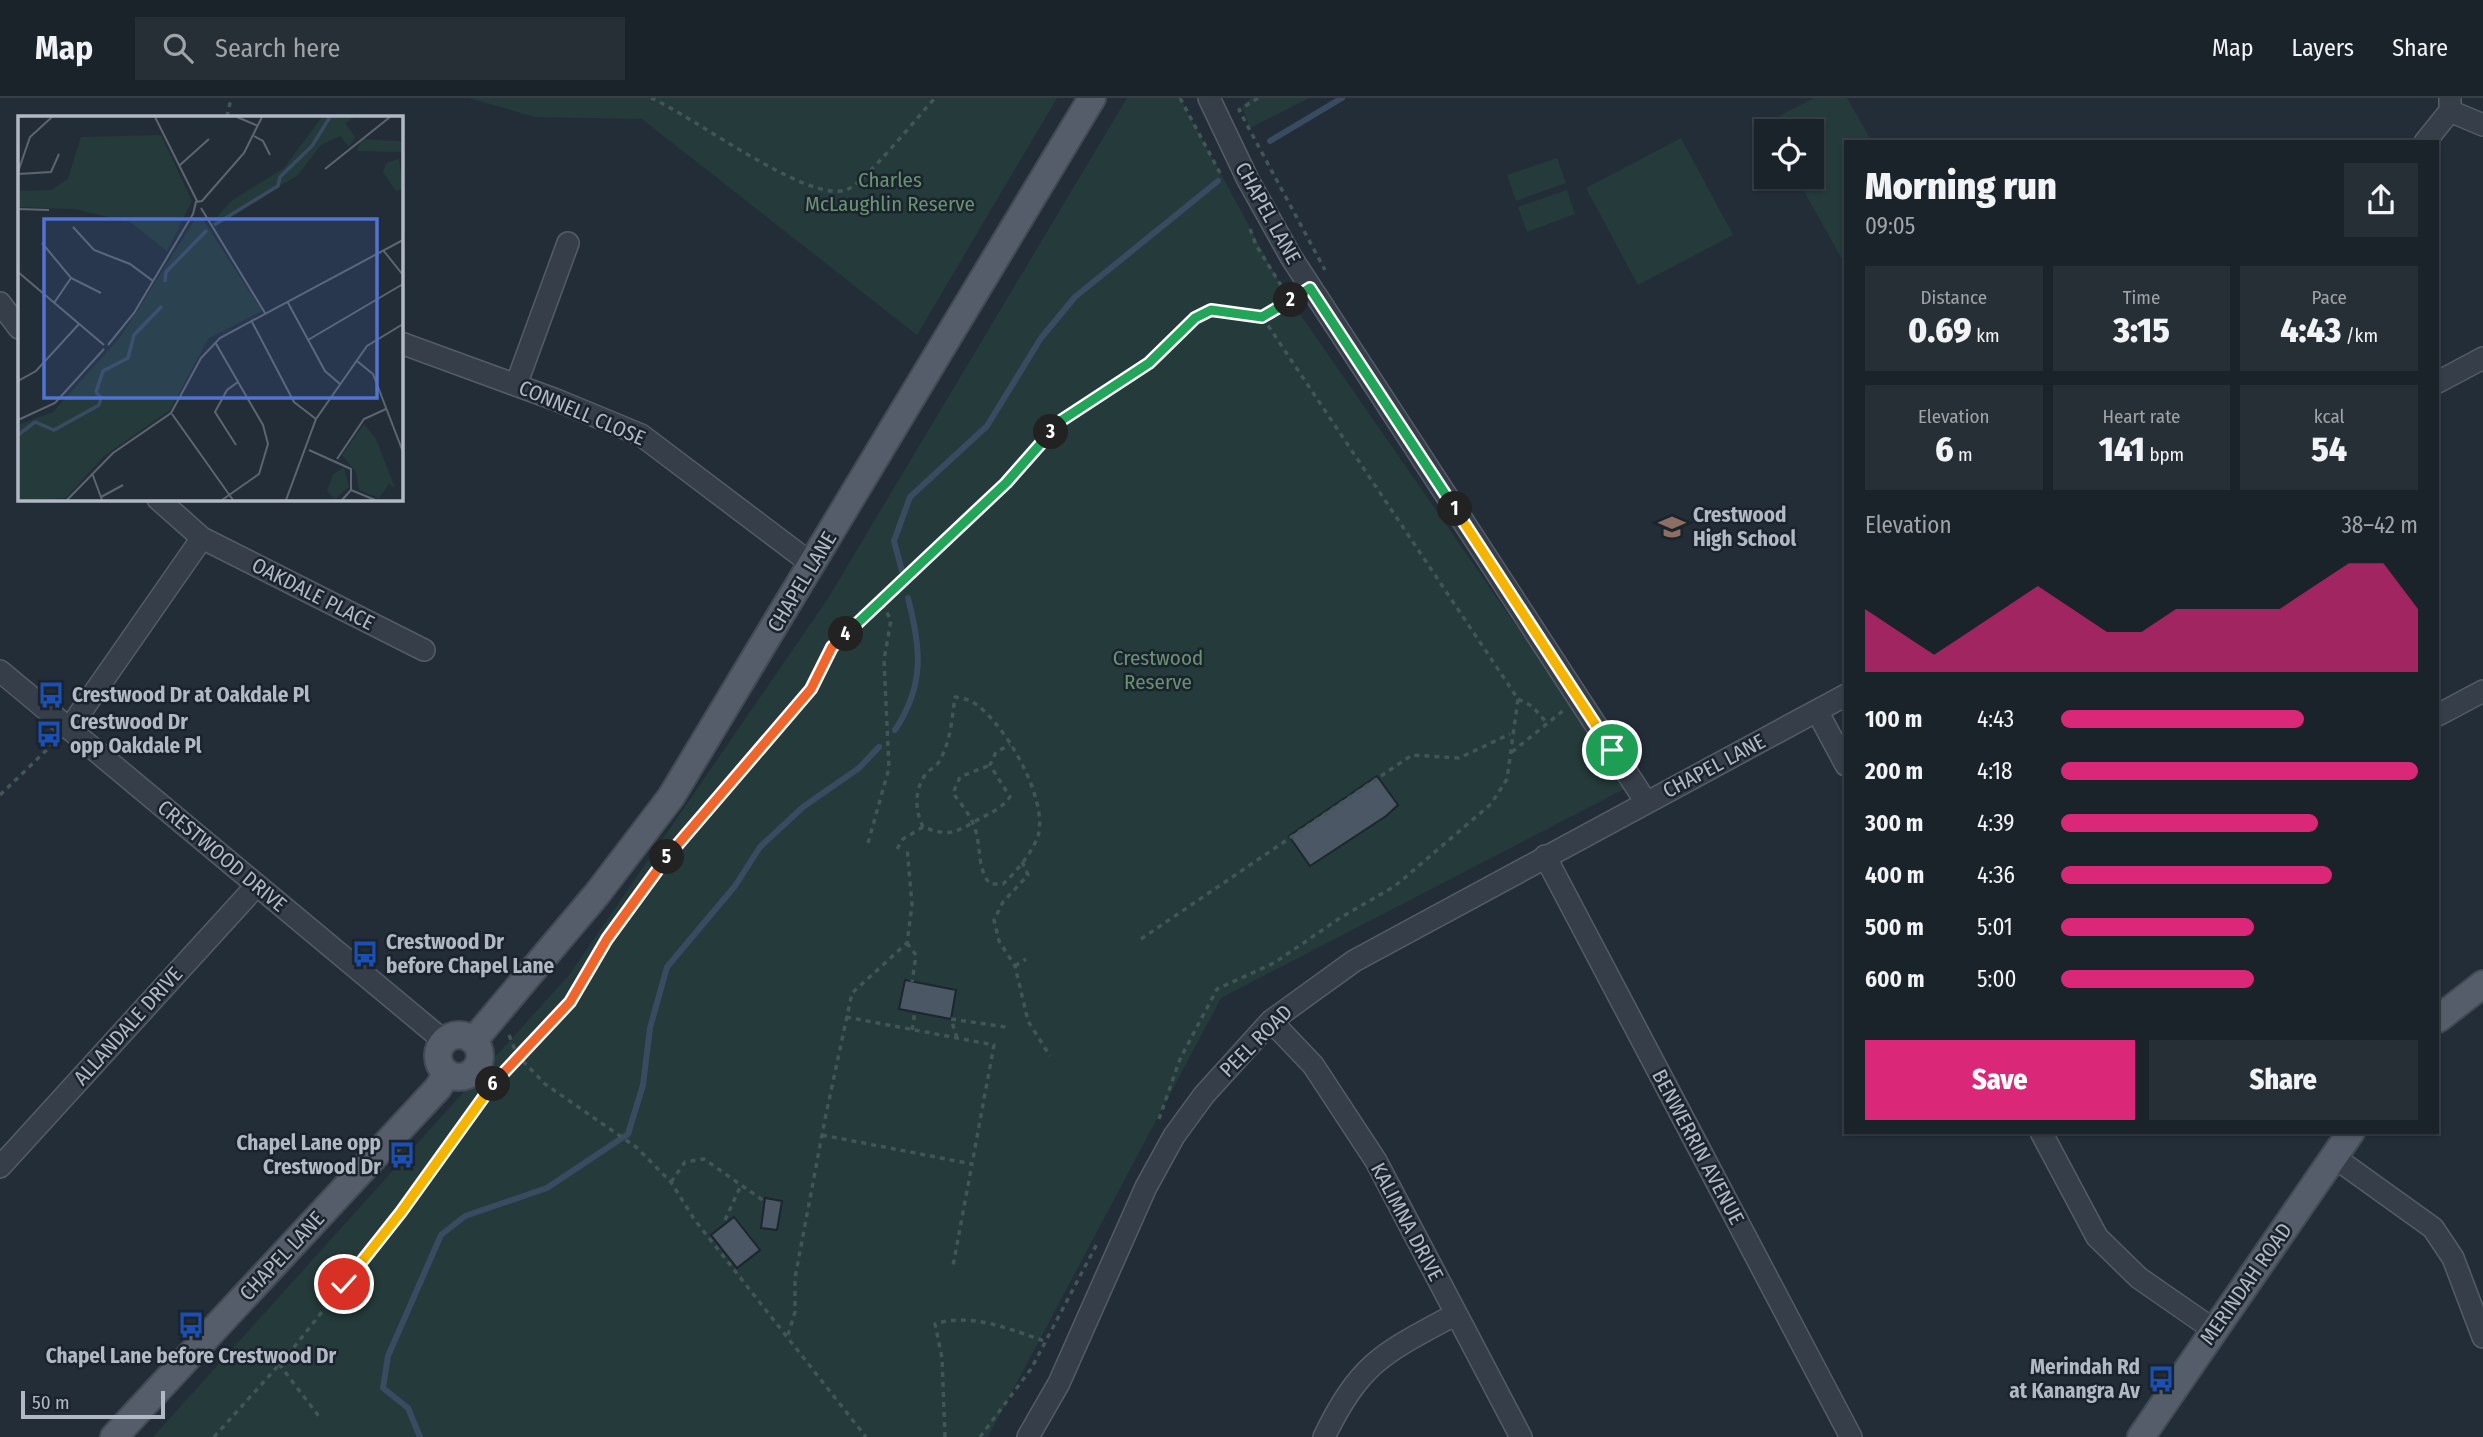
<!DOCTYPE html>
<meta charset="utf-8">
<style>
:root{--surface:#1a222a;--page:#272f36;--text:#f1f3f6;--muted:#9fa4a8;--line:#383f47;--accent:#db2777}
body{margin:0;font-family:"Fira Sans Condensed",sans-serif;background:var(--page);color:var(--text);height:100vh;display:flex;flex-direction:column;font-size:26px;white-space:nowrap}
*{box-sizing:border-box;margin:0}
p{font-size:23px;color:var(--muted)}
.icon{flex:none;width:38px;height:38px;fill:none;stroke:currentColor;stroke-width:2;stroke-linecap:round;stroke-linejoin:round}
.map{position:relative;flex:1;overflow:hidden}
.drawer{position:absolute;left:1844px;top:42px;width:595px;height:994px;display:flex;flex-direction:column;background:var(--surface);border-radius:0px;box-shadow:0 2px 5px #0004,0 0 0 2px var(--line)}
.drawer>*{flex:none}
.buttons{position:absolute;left:1754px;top:21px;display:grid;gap:14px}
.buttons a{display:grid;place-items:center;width:70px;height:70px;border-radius:0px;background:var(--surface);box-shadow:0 2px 5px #0004,0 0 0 2px var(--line);font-size:35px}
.scale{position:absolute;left:21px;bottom:18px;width:144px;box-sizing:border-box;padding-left:7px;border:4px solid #b1b9c5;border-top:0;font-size:19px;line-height:24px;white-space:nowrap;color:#b1b9c5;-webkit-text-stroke:5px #1b232d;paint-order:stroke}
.pin{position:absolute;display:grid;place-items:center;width:60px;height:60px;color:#fff;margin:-30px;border:4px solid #fff;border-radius:50%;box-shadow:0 2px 7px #0007}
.km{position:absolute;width:35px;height:35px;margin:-18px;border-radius:50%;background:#222;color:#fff;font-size:19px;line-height:35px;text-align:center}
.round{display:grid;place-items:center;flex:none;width:74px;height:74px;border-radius:0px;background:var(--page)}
.overview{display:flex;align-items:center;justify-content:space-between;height:119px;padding:0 21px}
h1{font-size:38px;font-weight:800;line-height:52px}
.metrics{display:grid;grid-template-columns:repeat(3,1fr);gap:10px;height:119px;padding:7px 21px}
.metrics div{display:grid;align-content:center;border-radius:0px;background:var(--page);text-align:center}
.metrics b{font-size:35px;font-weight:800}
.metrics small{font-size:19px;font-weight:400}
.metrics p{font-size:19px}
.chart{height:196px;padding:14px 21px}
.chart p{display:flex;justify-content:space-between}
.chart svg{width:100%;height:126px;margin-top:7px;fill:var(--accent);opacity:.7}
.cta{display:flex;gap:14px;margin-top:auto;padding:14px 21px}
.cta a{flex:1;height:80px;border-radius:0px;background:var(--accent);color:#fff;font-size:28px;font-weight:800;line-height:80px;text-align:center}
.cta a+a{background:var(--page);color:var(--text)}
ul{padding:0 21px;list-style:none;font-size:23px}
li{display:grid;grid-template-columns:112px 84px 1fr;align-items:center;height:52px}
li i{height:18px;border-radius:9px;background:var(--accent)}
header{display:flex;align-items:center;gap:42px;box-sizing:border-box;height:98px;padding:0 35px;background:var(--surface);border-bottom:2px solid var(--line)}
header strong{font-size:33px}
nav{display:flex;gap:38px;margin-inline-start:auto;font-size:24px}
.search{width:490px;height:63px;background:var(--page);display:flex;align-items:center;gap:18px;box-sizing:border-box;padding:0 24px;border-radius:0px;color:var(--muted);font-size:26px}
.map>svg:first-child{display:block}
</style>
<header>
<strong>Map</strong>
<div class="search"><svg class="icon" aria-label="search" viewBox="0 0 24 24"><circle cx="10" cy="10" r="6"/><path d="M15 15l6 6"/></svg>Search here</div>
<nav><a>Map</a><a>Layers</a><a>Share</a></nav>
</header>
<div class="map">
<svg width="2483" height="1339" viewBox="0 0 2483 1339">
<rect width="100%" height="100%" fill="#232d38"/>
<!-- green -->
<path fill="#253a3a" d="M 469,0 L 1057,0 L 917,237 L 642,21 L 535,19 Z
M 1127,0 L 1180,0 L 1284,193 L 1628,689 L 1221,900 L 988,1339 L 153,1339 L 569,877 L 827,502 Z
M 1251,0 L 1309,0 L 1250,30 L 1242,8 Z
M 1814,0 L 1847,0 L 1872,44 L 1846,44 L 1846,159 L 1842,161 L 1796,79 L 1811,79 L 1811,33 L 1770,33 L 1766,25 Z
M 1681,40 L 1733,137 L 1638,187 L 1586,90 Z
M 1557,60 L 1566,85 L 1516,103 L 1507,77 Z
M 1567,92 L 1575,116 L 1527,134 L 1518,109 Z"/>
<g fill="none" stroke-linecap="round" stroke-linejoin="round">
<!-- stream -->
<path stroke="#394b61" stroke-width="6" d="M 1270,43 L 1342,0
M 902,473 L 894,443 L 910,399 L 987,328 L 1041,240 L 1075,199 L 1218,83
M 895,632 C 925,587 921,550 908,500
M 420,1339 L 408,1310 L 383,1290 L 388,1258 L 441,1137 L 465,1118 L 547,1090 L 628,1036 L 643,987 L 650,930 L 667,869 L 735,788 L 760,749 L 803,709 L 859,670 L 879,649"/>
</g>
<!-- building -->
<path fill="#4b5764" stroke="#1d252f" stroke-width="2" d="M 1377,678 L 1398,707 L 1386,718 L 1310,768 L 1289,738 Z
M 905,882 L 956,892 L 951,921 L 899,911 Z
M 765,1100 L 782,1103 L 777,1132 L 761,1130 Z
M 734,1119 L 760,1152 L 737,1170 L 711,1137 Z"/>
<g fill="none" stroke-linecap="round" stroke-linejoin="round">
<!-- minor casing -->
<g stroke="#545c66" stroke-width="24">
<path id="minor" d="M 1209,0 L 1248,82 L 1291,159 L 1646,704
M 2450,0 L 2450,13 L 2483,27
M 2425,44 L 2450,13
M 0,205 L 19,230
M 401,245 L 554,301 L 641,337 L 813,467
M 2438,284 L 2483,260
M 516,287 L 568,145
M 158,401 L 202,440 L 424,552
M 0,573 L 444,943
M 1817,613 L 1846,667
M 2438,617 L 2483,593
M 69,631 L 202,440
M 1545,758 L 1851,1339
M 1271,923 L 1313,967 L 1376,1063 L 1521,1339
M 2041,1034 L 2097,1139 L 2139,1180 L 2214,1232
M 2334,1059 L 2433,1130 L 2453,1160 L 2483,1239
M 0,1069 L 257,787
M 1028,1339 L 1059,1285 L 1146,1089 L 1174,1038 L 1204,997 L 1271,923 L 1354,863 L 1846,597
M 1324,1339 C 1361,1263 1384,1255 1456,1216"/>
</g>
<!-- major casing -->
<g stroke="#424a55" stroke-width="30">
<path id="major" d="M 2438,921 L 2483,886
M438 958a21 21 0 1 1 42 0a21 21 0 1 1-42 0Z
M 474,942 L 597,796 L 671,699 L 1092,0
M 114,1339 L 438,990 L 447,975
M 2141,1339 L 2351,1034"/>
</g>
<!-- path -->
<path stroke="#425557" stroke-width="3.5" stroke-dasharray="5 5" stroke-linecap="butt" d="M 651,0 C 693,18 807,105 846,92 C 863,87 919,17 935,0
M 1180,0 L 1220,75
M 1258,0 L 1239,12 L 1325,172
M 227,19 L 231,0
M 1250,131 L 1256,147 L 1290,202
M 1518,601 L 1532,608 L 1547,625
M 1512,654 L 1564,612
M 0,697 L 56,643
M 923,729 C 915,712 914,694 925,677 C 929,671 937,669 940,662 C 951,642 952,620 955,599 C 960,600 967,601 971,603 C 1003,621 1049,701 1038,738 C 1032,755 1016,774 1003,786 L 990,786 C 976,769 982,748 974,728 C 970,716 960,705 953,695 L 960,679 L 990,667
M 868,745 L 889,670 L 884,562 L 891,522 L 882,506
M 897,751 L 903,741 L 923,729 C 947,738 953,736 974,724 C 989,715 999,713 1010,699 L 990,667 L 996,654 L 1010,647
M 1022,764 L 1028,777 L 1003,804 L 994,822 L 999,843 L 1015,868 L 1028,923 L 1050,958
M 1141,841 L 1412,657 L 1459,660 L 1510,636
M 907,845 L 916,857 L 912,884
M 1015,868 L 1026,861
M 846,919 L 994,947 L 972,1066
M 912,932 L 915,914
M 509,937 L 517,957 L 545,986 L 636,1049 L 671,1084 L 694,1121 L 866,1339
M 957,940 L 951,921 L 1006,929
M 1159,1021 L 1180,961 L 1217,891 L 1274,865 L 1340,820 L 1395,788 L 1491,706 L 1507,681 L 1518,601 L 1263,220
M 822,1037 L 972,1066 L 953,1168
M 671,1084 L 685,1064 L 704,1061 L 764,1103
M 725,1122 L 741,1087
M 788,1237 L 795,1214 L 795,1180 L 825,1021 L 852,895 L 907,845 L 912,807 L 907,749
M 279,1266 L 321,1321
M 214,1339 L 287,1258 L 401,1114 L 479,1002 L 517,957 L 570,904 L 607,841 L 673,750 L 811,591 L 832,549 L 882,506 L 1006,385 L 1062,322 L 1148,265 L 1195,220 L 1211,213 L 1262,219 L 1295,199
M 945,1339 L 942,1260 L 935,1226 C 971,1214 1012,1232 1047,1244
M 980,1339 L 1031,1271 L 1098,1144"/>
<!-- minor -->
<use href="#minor" stroke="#363e49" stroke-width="21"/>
<!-- major -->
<use href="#major" stroke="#545d69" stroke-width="26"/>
</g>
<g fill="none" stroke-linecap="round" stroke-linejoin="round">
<!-- split-1 casing -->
<g stroke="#fff" stroke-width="14">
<path id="split-1" d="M 1455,411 L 1612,652"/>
</g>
<!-- split-2 casing -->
<g stroke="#fff" stroke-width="14">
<path id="split-2" d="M 1291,202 L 1310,190 L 1455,411"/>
</g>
<!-- split-3 casing -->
<g stroke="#fff" stroke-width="14">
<path id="split-3" d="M 1051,334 L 1062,322 L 1149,265 L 1195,220 L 1211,212 L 1262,219 L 1291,202"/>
</g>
<!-- split-4 casing -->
<g stroke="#fff" stroke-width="14">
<path id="split-4" d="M 846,536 L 1006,385 L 1051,334"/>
</g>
<!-- split-5 casing -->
<g stroke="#fff" stroke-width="14">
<path id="split-5" d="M 667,759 L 811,591 L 832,549 L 846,536"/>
</g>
<!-- split-6 casing -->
<g stroke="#fff" stroke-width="14">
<path id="split-6" d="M 493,986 L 570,904 L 607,841 L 667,759"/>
</g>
<!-- split-7 casing -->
<g stroke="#fff" stroke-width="14">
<path id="split-7" d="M 344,1186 L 401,1114 L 493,986"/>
</g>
<!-- split-1 -->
<use href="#split-1" stroke="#f5b400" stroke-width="9"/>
<!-- split-2 -->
<use href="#split-2" stroke="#22a559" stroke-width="9"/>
<!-- split-3 -->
<use href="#split-3" stroke="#22a559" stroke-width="9"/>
<!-- split-4 -->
<use href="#split-4" stroke="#22a559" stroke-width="9"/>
<!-- split-5 -->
<use href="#split-5" stroke="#f0652b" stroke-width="9"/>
<!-- split-6 -->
<use href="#split-6" stroke="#f0652b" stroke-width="9"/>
<!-- split-7 -->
<use href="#split-7" stroke="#f5b400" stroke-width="9"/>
</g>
<!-- icons -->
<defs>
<g id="school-bare" transform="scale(2.1)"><path d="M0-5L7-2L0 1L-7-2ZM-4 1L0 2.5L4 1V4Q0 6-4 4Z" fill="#8d6e63" stroke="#1b232d" stroke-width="2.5" paint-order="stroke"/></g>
<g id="bus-bare" transform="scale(2.1)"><path d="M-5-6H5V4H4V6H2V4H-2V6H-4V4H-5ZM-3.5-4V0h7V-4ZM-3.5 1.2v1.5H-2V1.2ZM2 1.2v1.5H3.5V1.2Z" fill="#1a4fb4" stroke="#1b232d" stroke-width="2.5" paint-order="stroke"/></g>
</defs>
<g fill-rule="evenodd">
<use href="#school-bare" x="1672" y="429"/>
<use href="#bus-bare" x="51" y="597"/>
<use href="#bus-bare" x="49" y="636"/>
<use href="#bus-bare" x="365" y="856"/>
<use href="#bus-bare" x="402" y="1057"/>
<use href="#bus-bare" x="191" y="1227"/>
<use href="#bus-bare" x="2161" y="1281"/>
</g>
<g text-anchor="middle" stroke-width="5" stroke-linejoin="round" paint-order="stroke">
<!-- park labels -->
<g font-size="21" fill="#699472" stroke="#1b232d">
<text x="890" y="89">Charles<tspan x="890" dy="24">McLaughlin Reserve</tspan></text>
<text x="1158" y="567">Crestwood<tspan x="1158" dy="24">Reserve</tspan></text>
</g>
<!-- street labels -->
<g font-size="21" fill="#b1b9c5" stroke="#1b232d">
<text transform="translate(1268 115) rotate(61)" y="7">CHAPEL LANE</text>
<text transform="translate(582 315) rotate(23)" y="7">CONNELL CLOSE</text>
<text transform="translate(802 484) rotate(-59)" y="7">CHAPEL LANE</text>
<text transform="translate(313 496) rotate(27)" y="7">OAKDALE PLACE</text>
<text transform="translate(1714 668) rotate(-28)" y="7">CHAPEL LANE</text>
<text transform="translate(222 758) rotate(40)" y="7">CRESTWOOD DRIVE</text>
<text transform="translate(128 928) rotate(-48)" y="7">ALLANDALE DRIVE</text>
<text transform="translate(1256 943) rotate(-45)" y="7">PEEL ROAD</text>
<text transform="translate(1698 1049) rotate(62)" y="7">BENWERRIN AVENUE</text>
<text transform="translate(1407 1124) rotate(62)" y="7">KALIMNA DRIVE</text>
<text transform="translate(282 1158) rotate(-47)" y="7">CHAPEL LANE</text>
<text transform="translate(2246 1186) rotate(-55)" y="7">MERINDAH ROAD</text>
</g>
<!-- poi labels -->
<g font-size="21" font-weight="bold" fill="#b1b9c5" stroke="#1b232d" text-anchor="start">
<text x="1693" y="424">Crestwood<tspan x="1693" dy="24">High School</tspan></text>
<text x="72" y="604">Crestwood Dr at Oakdale Pl</text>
<text x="70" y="631">Crestwood Dr<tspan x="70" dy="24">opp Oakdale Pl</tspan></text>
<text x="386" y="851">Crestwood Dr<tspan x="386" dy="24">before Chapel Lane</tspan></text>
<text x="381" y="1052" text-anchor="end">Chapel Lane opp<tspan x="381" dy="24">Crestwood Dr</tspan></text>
<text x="191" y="1265" text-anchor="middle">Chapel Lane before Crestwood Dr</text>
<text x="2140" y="1276" text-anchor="end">Merindah Rd<tspan x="2140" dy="24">at Kanangra Av</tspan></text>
</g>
</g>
<!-- overview -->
<g transform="translate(18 18)">
<rect width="385" height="385" fill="#232d38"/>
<path d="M 304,1 L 337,1 L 327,7 L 337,21 L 331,31 L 322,20 L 303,29 L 279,60 L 194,107 L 213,85 L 266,52 ZM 143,19 L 174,85 L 149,135 L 112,106 L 56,93 L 0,91 L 0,75 L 33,74 L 50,63 L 63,21 ZM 343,23 L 380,25 L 385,27 L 385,36 L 339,35 ZM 381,43 L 385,73 L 378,75 L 365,56 L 368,47 ZM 178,102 L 184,102 L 244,195 L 190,223 L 152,294 L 86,340 L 48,382 L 0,384 L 0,309 L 35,296 L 103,220 ZM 346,308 L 358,323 L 377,372 L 371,368 L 361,382 L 341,374 L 338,356 L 324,339 ZM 326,351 L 331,371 L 317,383 L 309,375 L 315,359 Z" fill="#253a3a"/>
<path fill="none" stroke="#394b61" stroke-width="3.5" d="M 196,109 L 260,70 L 262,61 L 294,30 L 312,1M 147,166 L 148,156 L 189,114M 0,319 L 17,306 L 36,314 L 81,289 L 83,282 L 78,276 L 85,255 L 110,242 L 116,219 L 144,190"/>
<path fill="none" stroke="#5c6570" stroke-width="2" d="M 137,1 L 179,85M 219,1 L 240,10M 236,20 L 245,25 L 252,39M 162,49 L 191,23M 307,53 L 372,1M 0,56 L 12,21 L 34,1M 0,58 L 33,56 L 41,38M 183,92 L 247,197M 0,93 L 31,94M 55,111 L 76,134 L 112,148 L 135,165M 24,127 L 53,162 L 83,177M 365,134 L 385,159M 0,156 L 86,229M 269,185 L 307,255 L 322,268M 36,187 L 53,162M 233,204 L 276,286 L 298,303M 290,224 L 385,168M 197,226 L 245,309 L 250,328 L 241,358 L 204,384M 90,229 L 116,197 L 175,98 L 178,86 L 184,85 L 226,37 L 244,1M 339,245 L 355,258 L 385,336M 0,265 L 18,255 L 61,208M 154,298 L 215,384M 0,304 L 37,287 L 86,233M 218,329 L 197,296 L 209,274 L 220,266M 291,334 L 333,353 L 333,374 L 324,384M 319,343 L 346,303 L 368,293M 74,357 L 84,384M 333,374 L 357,384M 83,381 L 105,369M 49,384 L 95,337 L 153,297 L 183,242 L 202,222 L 385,124M 268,384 L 298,303 L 349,230 L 385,208"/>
<path fill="#5173d1" fill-opacity="0.15" stroke="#5173d1" stroke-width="3.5" d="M 26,103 L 359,103 L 359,282 L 26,282 Z"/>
<rect width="385" height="385" fill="none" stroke="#b1b9c5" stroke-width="3.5"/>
</g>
</svg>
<div class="buttons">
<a><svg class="icon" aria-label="locate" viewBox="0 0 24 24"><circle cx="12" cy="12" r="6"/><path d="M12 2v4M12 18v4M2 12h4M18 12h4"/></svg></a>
</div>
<div class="scale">50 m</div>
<div class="pin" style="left:1612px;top:652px;background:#1e9e55"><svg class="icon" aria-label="arrive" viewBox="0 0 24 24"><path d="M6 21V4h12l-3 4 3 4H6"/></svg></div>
<div class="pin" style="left:344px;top:1186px;background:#d93025"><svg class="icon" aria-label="check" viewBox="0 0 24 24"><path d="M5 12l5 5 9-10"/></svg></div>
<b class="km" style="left:1455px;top:411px">1</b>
<b class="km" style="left:1291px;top:202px">2</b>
<b class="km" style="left:1051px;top:334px">3</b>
<b class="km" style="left:846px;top:536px">4</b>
<b class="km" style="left:667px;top:759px">5</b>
<b class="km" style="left:493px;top:986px">6</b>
<section class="drawer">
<div class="overview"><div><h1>Morning run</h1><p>09:05</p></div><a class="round"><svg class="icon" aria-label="share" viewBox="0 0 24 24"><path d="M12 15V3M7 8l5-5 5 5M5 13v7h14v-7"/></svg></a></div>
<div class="metrics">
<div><p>Distance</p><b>0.69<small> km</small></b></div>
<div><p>Time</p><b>3:15</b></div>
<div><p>Pace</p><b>4:43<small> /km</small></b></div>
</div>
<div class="metrics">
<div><p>Elevation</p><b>6<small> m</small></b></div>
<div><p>Heart rate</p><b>141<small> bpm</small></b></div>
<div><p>kcal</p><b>54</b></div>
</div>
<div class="chart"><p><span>Elevation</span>38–42 m</p>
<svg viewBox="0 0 160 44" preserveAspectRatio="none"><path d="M0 44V22L10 30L20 38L30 30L40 22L50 14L60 22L70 30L80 30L90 22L100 22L110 22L120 22L130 14L140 6L150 6L160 22V44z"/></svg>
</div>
<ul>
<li><b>100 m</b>4:43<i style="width:68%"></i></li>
<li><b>200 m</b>4:18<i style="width:100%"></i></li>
<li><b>300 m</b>4:39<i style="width:72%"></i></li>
<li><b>400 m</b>4:36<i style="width:76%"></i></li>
<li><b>500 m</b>5:01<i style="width:54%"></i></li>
<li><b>600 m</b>5:00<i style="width:54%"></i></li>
</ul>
<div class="cta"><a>Save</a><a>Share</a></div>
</section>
</div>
